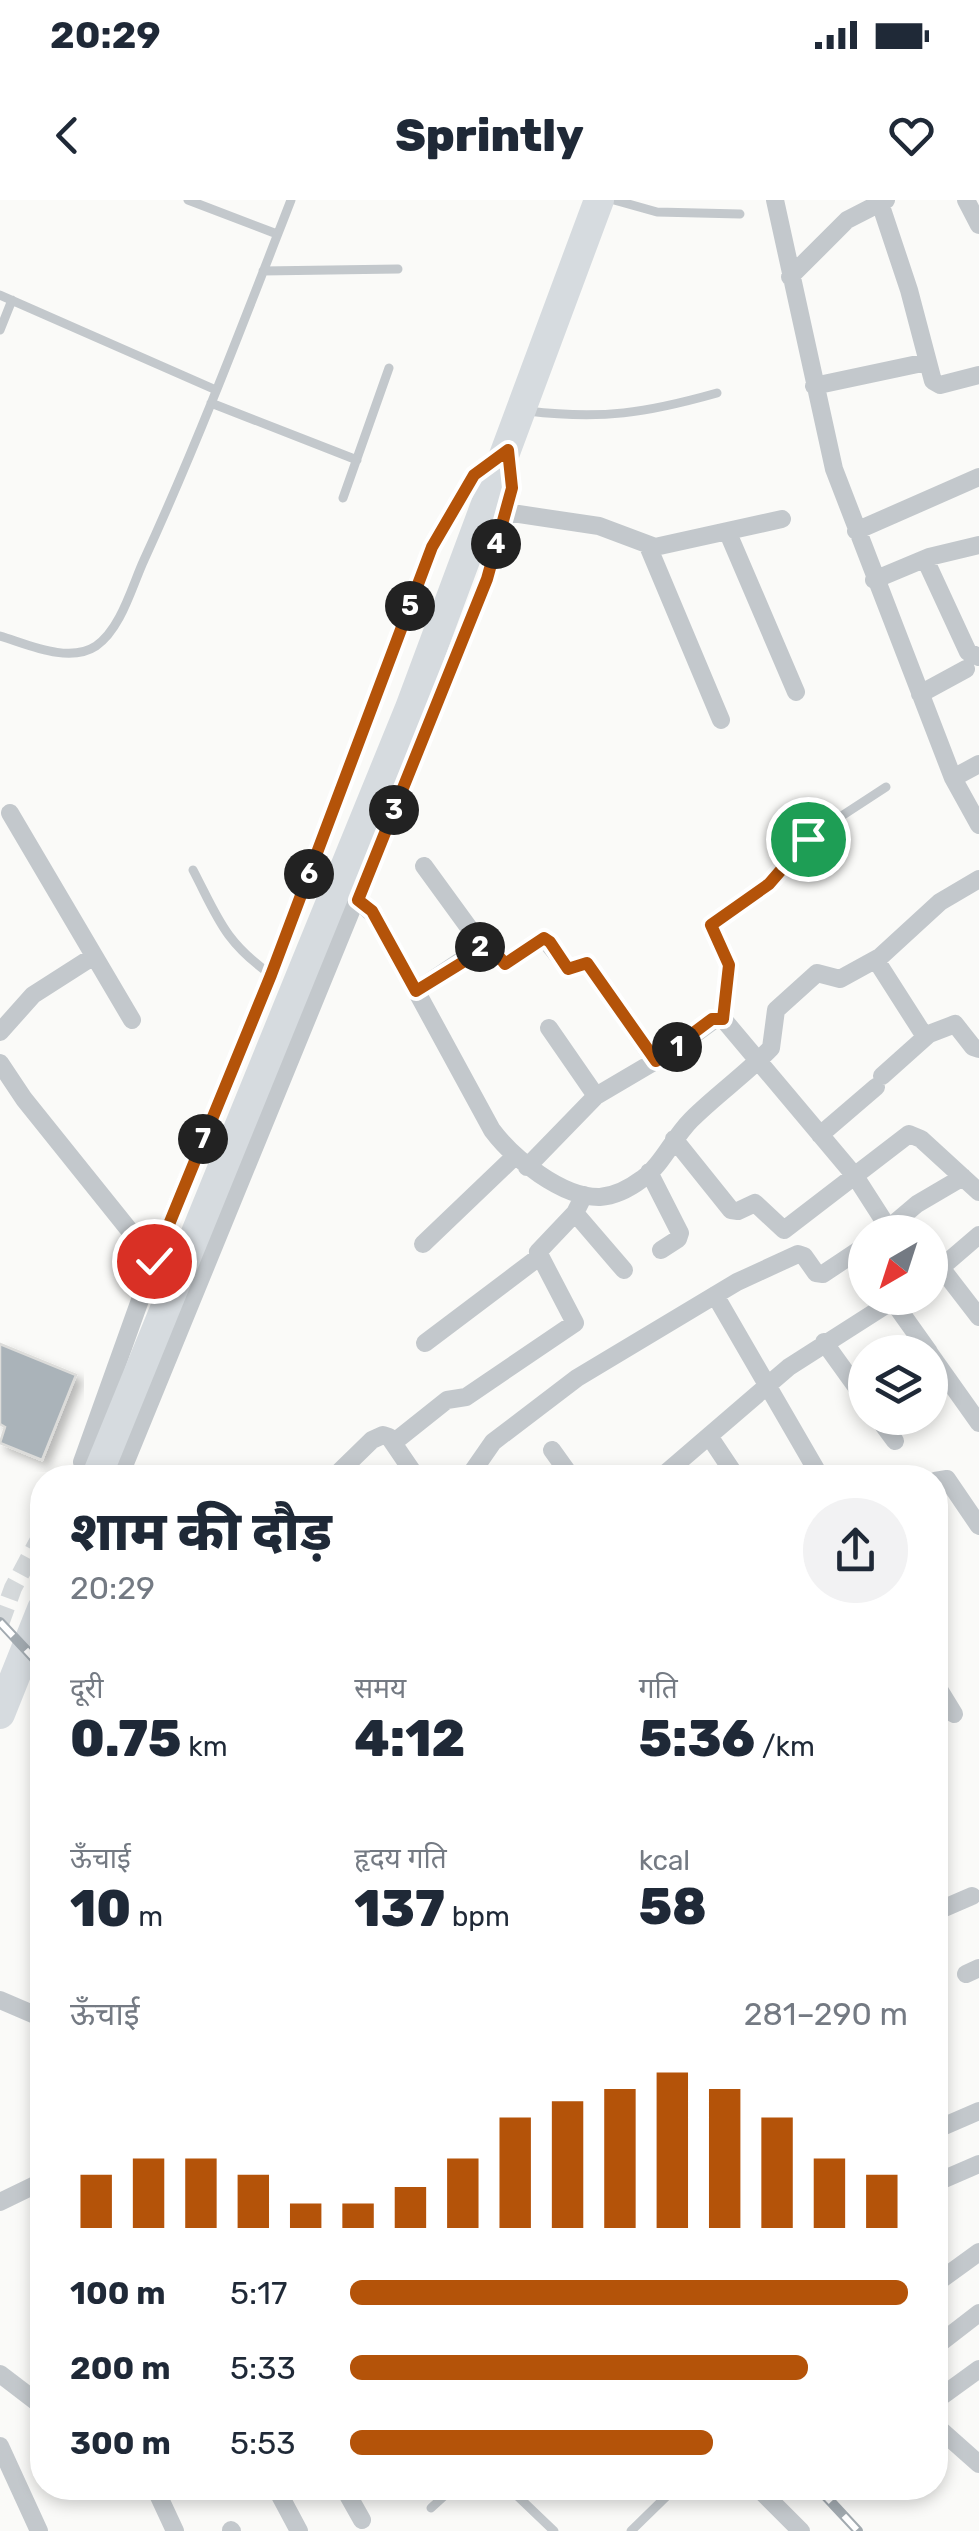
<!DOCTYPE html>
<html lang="hi">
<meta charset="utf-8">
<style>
:root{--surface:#fff;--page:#f2f2f3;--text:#1f2937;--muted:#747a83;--accent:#b45309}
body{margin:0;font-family:Rubik,"Noto Sans Devanagari",sans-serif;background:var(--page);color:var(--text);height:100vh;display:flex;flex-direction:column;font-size:38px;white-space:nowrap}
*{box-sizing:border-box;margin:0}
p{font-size:32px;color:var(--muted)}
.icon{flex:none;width:55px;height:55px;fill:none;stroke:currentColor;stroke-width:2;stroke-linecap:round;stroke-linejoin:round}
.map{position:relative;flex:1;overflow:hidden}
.panel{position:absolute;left:30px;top:1265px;width:918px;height:1035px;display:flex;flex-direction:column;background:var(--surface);border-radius:40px;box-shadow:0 5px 15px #0003}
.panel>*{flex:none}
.needle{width:65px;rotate:219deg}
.fabs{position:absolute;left:848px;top:1015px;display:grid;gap:20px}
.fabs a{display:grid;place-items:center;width:100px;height:100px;border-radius:50%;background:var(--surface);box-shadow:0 5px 15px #0003;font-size:50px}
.pin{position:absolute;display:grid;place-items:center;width:85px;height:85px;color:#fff;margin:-42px;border:5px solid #fff;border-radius:50%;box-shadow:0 2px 10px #0007}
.km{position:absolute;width:50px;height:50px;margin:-25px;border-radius:50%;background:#222;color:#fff;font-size:28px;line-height:50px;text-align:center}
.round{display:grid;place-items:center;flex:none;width:105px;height:105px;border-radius:52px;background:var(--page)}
.summary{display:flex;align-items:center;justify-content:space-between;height:170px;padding:0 40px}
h1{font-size:55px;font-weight:800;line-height:75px}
.figures{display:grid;grid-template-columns:repeat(3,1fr);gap:15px;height:170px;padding:10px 40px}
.figures div{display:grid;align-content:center}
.figures b{font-size:50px;font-weight:800}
.figures small{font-size:28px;font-weight:400}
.figures p{font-size:28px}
.chart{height:280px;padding:20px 40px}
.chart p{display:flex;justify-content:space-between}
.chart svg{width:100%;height:180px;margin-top:10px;stroke:var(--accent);stroke-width:6}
ul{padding:0 40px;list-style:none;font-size:32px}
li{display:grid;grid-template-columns:160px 120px 1fr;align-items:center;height:75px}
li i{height:25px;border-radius:12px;background:var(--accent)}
.status{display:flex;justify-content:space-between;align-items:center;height:70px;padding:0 50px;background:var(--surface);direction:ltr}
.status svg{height:28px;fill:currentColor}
header{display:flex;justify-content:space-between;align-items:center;height:130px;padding:0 40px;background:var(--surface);font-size:45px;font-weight:800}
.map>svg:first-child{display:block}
</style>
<div class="status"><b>20:29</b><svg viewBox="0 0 49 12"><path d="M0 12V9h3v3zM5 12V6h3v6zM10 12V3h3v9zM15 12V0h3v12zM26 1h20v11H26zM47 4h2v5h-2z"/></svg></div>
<header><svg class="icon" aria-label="back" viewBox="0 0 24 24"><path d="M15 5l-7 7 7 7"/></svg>Sprintly<svg class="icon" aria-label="heart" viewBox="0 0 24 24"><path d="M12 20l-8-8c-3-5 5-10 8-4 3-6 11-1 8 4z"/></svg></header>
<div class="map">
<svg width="979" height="2331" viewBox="0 0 979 2331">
<defs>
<filter id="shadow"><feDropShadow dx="6" dy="6" stdDeviation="5" flood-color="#0004"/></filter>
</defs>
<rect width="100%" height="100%" fill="#fafaf8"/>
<!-- building -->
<path fill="#aab3b9" stroke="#dcdcda" stroke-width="2.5" filter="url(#shadow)" d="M 0,1144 L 76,1175 L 42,1260 L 0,1243 L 5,1227 L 0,1224 Z"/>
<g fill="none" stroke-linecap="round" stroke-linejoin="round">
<!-- street-tunnel -->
<path stroke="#d5d9db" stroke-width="18" stroke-dasharray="18 9" stroke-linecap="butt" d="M 0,1424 L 13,1388 L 42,1334"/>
<!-- lane -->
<path stroke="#c3c8cc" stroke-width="9" d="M 188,0 L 277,34
M 614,0 L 657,12 L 740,14
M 263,71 L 398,69
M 0,95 L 216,190
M 0,130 L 12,100
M 211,203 L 357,260
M 528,211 C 602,220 646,213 717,193
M 343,298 L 389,168
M 0,436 C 27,444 69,464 96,446 C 121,429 132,386 144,360 C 198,242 244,121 291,0
M 193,670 C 218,718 224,741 270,774
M 723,819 L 729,765 L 711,725 L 769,684 L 814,634 L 886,587
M 42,1897 L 37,1906 L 42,1921
M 509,2288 L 554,2331
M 431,2308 L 453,2288
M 631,2331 L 675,2288"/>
<!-- street -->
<path stroke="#c3c8cc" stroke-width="18" d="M 775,0 L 834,269 L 953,578 L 979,625
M 966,0 L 979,25
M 880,3 L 909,90 L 933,181 L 940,185 L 979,175
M 790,77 L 847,20 L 886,0
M 814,186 L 927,162
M 505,312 L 599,326 L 655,347 L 782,319
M 856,331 L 979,277
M 728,333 L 796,492
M 648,346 L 721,520
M 925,359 L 968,452 L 979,457
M 874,380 L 929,357 L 979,345
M 920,494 L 966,469
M 953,578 L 979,564
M 10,613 L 132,820
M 358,700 L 376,717 L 492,930 C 513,958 562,998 600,997 C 614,996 630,988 642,979 C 662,965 673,938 691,920 C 716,895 746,874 771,848 L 776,810 L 817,773 L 840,779 L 880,757 L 940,702 L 979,679
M 480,746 L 491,749 L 505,764 L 544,738 L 569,769 L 587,763 L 655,861
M 876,760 L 922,832 L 929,834 L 955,824 L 973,847 L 979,849
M 416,791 L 480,748 L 480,743 L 424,666
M 549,828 L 596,896
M 0,832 L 33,795 L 94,756
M 0,863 L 24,899 L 154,1061
M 882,876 L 929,834
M 820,935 L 876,887
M 674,939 L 731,1010 L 738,1011 L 755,1003 L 784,1030 L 909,934 L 921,939 L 979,992
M 527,967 L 596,896 L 669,853 L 718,817 L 723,819 L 855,976 L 889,1029
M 649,972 L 680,1033 L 678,1039 L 661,1050
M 575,1013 L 624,1070
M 884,1032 L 917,1004 L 963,977
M 423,1044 L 514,957
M 942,1069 L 979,1117
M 930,1077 L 979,1035
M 715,1095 L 821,1278
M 892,1100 L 929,1152
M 824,1142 L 865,1199
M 425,1143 L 539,1057
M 930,1154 L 979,1223
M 878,1218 L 895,1241
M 709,1236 L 737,1278
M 393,1243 L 447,1200 L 466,1197 L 575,1123 L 538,1052 L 575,1013 L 584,995
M 552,1250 L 572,1278
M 82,1262 L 159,1047 L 274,768 L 432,347 L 474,275 L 499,256
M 119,1278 L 487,379 L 512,288 L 509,260
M 333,1278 L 372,1240 L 383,1235 L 389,1237 L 417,1278
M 468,1278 L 493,1242 L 577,1178 L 737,1082 L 798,1054 L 804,1056 L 816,1073 L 823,1074 L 865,1046
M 660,1278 L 789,1167 L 897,1098
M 935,1281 L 947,1279 L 979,1326
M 935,1483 L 954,1514
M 935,1712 L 972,1696
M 966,1774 L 979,1768
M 0,1800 L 42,1818
M 935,1930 L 979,1911
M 935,1983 L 979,1964
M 0,2002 L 37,1984
M 935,2084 L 979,2052
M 935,2147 L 979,2113
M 0,2174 L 42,2206
M 935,2201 L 979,2169
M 935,2225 L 979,2264
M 0,2246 L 39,2331
M 155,2288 L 175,2331
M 276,2288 L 299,2331
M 344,2288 L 362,2320
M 758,2288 L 801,2331
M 231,2330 L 232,2331"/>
<!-- highway -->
<path stroke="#d6dbdf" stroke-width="30" d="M 96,1278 L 410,508 L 599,0
M 0,1514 L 42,1409"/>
<!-- rail casing -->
<g stroke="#a2aab0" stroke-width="10">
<path id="rail" d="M 0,1422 L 42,1467
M 818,2288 L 858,2331"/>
</g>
<!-- rail -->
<use href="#rail" stroke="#fff" stroke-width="6" stroke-dasharray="19" stroke-linecap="butt"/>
</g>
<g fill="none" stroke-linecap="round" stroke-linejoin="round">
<!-- route casing -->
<g stroke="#fff" stroke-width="20">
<path id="route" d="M 154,1061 L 271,775 L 432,347 L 474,275 L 508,250 L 512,288 L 487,379 L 358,700 L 372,711 L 416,791 L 476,754 L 480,746 L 492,748 L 505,764 L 544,738 L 550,742 L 568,769 L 587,763 L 656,861 L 712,819 L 723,819 L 729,765 L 711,725 L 769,684 L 808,639"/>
</g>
<!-- route -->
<use href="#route" stroke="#b45309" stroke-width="12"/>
</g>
</svg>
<div class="fabs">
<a><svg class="needle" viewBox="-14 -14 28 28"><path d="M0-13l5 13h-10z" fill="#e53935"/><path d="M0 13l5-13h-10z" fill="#747a83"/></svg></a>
<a><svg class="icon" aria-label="layers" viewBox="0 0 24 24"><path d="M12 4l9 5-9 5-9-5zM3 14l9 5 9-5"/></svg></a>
</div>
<div class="pin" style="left:808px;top:639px;background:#1e9e55"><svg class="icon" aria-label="arrive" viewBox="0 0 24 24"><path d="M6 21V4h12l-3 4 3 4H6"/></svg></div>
<div class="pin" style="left:154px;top:1061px;background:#d93025"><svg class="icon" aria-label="check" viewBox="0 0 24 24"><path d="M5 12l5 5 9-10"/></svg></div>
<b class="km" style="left:677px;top:847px">1</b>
<b class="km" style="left:480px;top:747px">2</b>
<b class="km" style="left:394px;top:610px">3</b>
<b class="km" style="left:496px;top:344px">4</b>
<b class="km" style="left:410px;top:406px">5</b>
<b class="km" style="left:309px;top:674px">6</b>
<b class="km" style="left:203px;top:939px">7</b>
<section class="panel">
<div class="summary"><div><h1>शाम की दौड़</h1><p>20:29</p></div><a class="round"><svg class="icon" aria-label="share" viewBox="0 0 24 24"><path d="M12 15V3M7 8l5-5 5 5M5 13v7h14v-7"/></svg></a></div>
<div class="figures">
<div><p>दूरी</p><b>0.75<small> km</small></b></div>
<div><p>समय</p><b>4:12</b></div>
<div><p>गति</p><b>5:36<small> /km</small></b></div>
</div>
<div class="figures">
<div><p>ऊँचाई</p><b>10<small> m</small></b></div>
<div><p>हृदय गति</p><b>137<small> bpm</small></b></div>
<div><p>kcal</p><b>58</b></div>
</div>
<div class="chart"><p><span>ऊँचाई</span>281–290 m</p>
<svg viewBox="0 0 160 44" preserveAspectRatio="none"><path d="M5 44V31M15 44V27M25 44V27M35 44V31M45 44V38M55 44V38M65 44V34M75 44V27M85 44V17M95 44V13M105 44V10M115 44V6M125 44V10M135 44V17M145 44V27M155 44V31"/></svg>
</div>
<ul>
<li><b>100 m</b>5:17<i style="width:100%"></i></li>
<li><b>200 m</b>5:33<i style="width:82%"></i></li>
<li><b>300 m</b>5:53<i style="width:65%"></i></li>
</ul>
</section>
</div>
